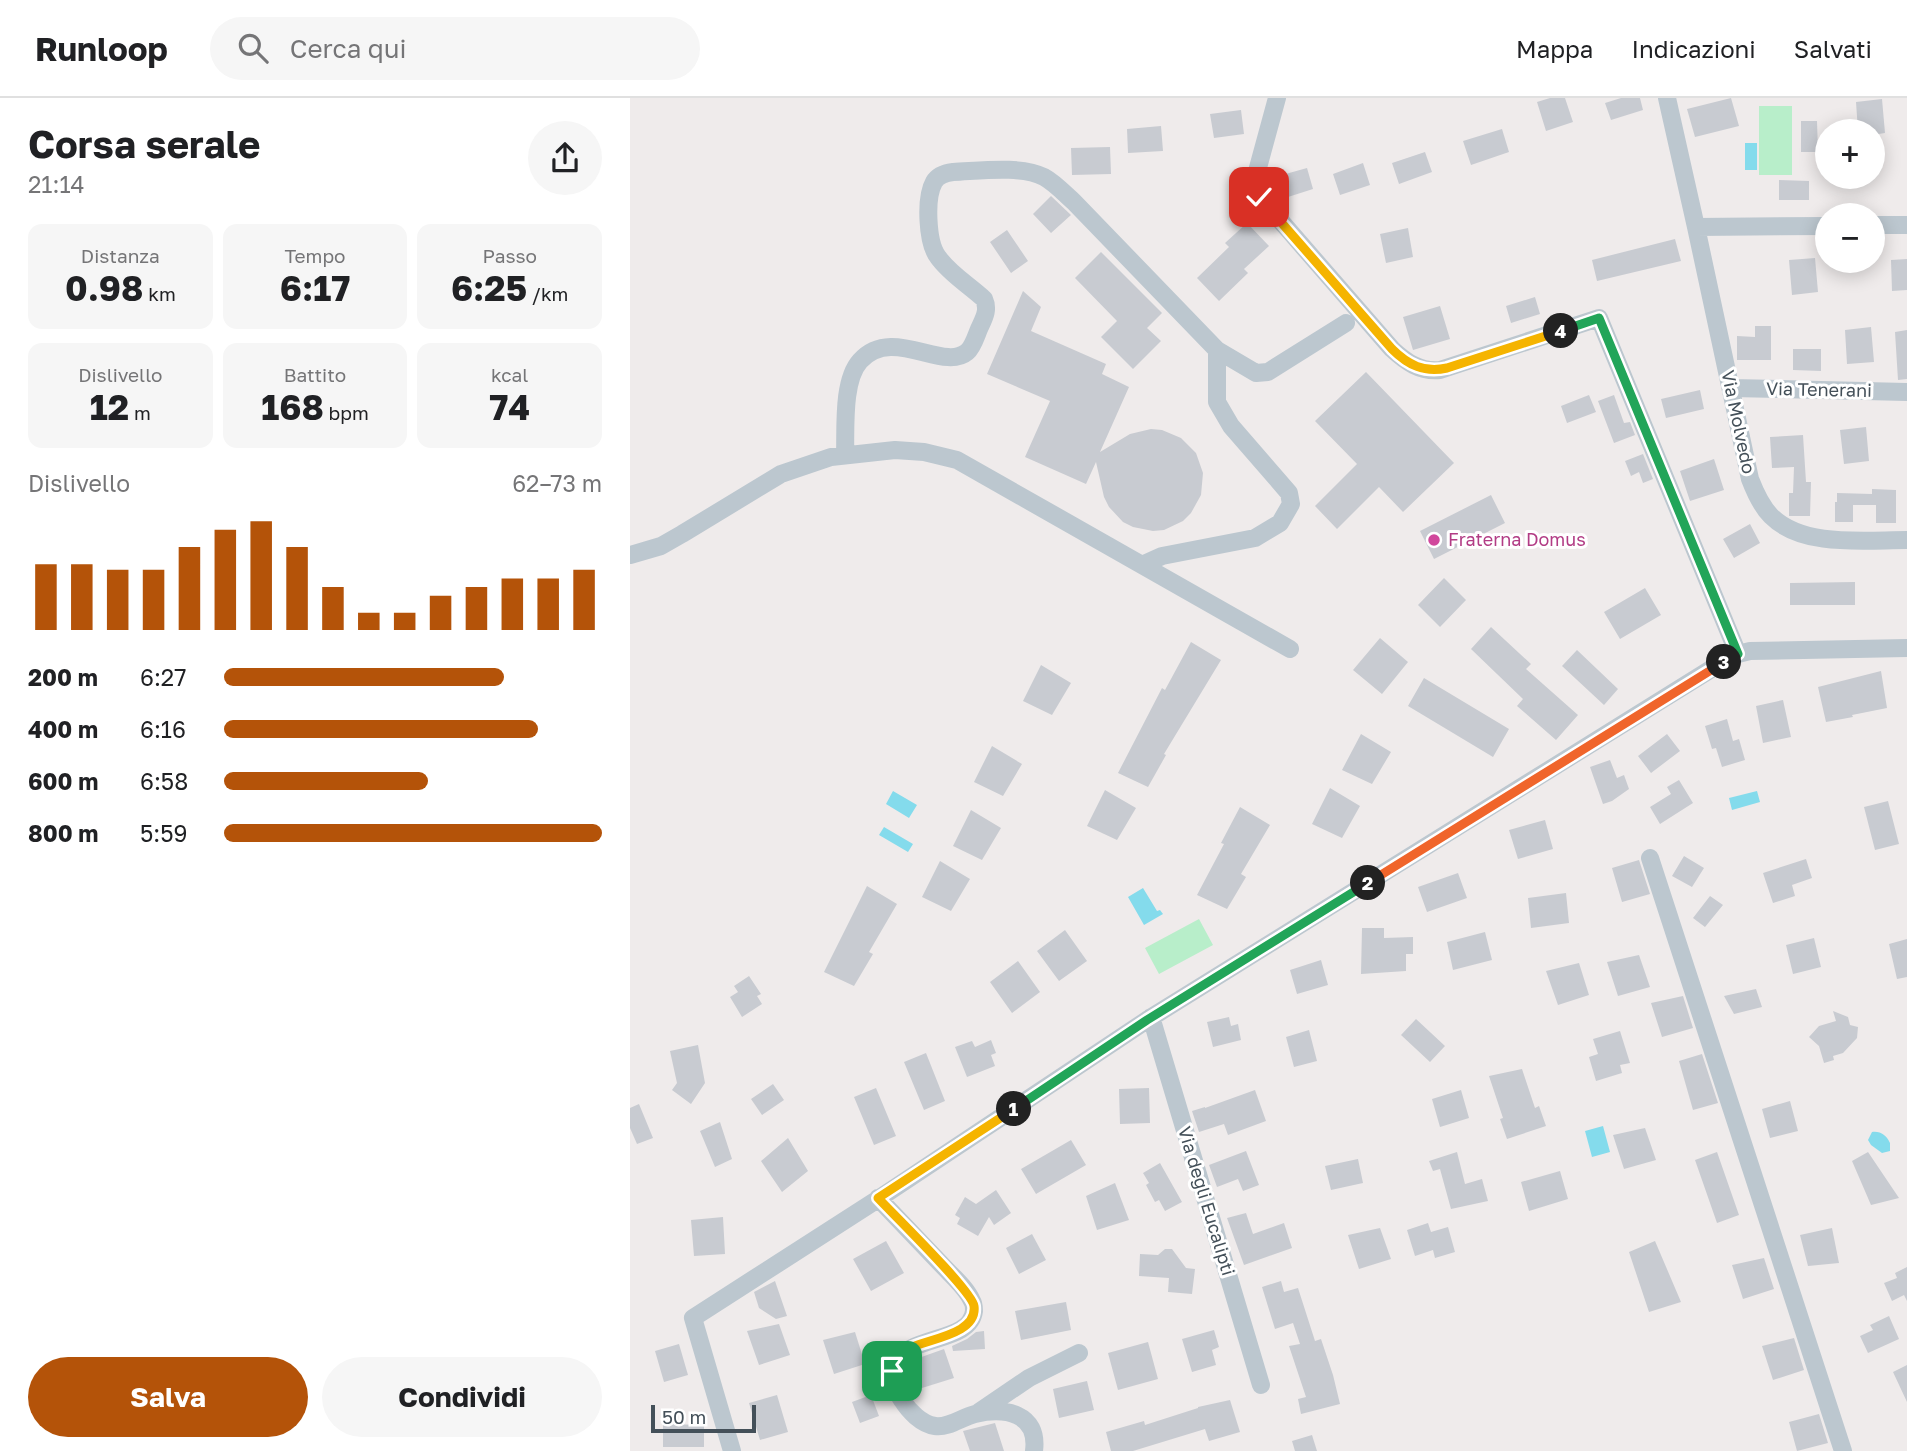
<!DOCTYPE html>
<html lang="it">
<meta charset="utf-8">
<style>
:root{--surface:#fff;--page:#f6f6f6;--text:#202124;--muted:#757577;--line:#e0e0e0;--accent:#b45309}
body{margin:0;font-family:"Golos Text",sans-serif;background:var(--page);color:var(--text);height:100vh;display:flex;flex-direction:column;font-size:26px;white-space:nowrap}
*{box-sizing:border-box;margin:0}
p{font-size:23px;color:var(--muted)}
.icon{flex:none;width:38px;height:38px;fill:none;stroke:currentColor;stroke-width:2;stroke-linecap:round;stroke-linejoin:round}
.map{position:relative;flex:1;overflow:hidden}
.drawer{display:flex;flex-direction:column;background:var(--surface);width:630px}
.drawer>*{flex:none}
.tools{position:absolute;left:1185px;top:21px;display:grid;gap:14px}
.tools a{display:grid;place-items:center;width:70px;height:70px;border-radius:50%;background:var(--surface);box-shadow:0 4px 18px #0003;font-size:35px}
.scale{position:absolute;left:21px;bottom:18px;width:105px;box-sizing:border-box;padding-left:7px;border:4px solid #445059;border-top:0;font-size:19px;line-height:24px;white-space:nowrap;color:#445059;-webkit-text-stroke:5px #fff;paint-order:stroke}
.pin{position:absolute;display:grid;place-items:center;width:60px;height:60px;color:#fff;margin:-30px;border-radius:14px;box-shadow:0 4px 10px #0006}
.km{position:absolute;width:35px;height:35px;margin:-18px;border-radius:50%;background:#222;color:#fff;font-size:19px;line-height:35px;text-align:center}
.round{display:grid;place-items:center;flex:none;width:74px;height:74px;border-radius:37px;background:var(--page)}
.summary{display:flex;align-items:center;justify-content:space-between;height:119px;padding:0 28px}
h1{font-size:38px;font-weight:700;line-height:52px}
.metrics{display:grid;grid-template-columns:repeat(3,1fr);gap:10px;height:119px;padding:7px 28px}
.metrics div{display:grid;align-content:center;border-radius:14px;background:var(--page);text-align:center}
.metrics b{font-size:35px;font-weight:700}
.metrics small{font-size:19px;font-weight:400}
.metrics p{font-size:19px}
.chart{height:196px;padding:14px 28px}
.chart p{display:flex;justify-content:space-between}
.chart svg{width:100%;height:126px;margin-top:7px;stroke:var(--accent);stroke-width:6}
.button{display:flex;gap:14px;margin-top:auto;padding:14px 28px}
.button a{flex:1;height:80px;border-radius:42px;background:var(--accent);color:#fff;font-size:28px;font-weight:700;line-height:80px;text-align:center}
.button a+a{background:var(--page);color:var(--text)}
ul{padding:0 28px;list-style:none;font-size:23px}
li{display:grid;grid-template-columns:112px 84px 1fr;align-items:center;height:52px}
li i{height:18px;border-radius:9px;background:var(--accent)}
header{display:flex;align-items:center;gap:42px;box-sizing:border-box;height:98px;padding:0 35px;background:var(--surface);border-bottom:2px solid var(--line)}
header strong{font-size:33px}
nav{display:flex;gap:38px;margin-inline-start:auto;font-size:24px}
.search{width:490px;height:63px;background:var(--page);display:flex;align-items:center;gap:18px;box-sizing:border-box;padding:0 24px;border-radius:38px;color:var(--muted);font-size:26px}
main{display:flex;flex:1;min-height:0}
.map>svg:first-child{display:block}
</style>
<header>
<strong>Runloop</strong>
<div class="search"><svg class="icon" aria-label="search" viewBox="0 0 24 24"><circle cx="10" cy="10" r="6"/><path d="M15 15l6 6"/></svg>Cerca qui</div>
<nav><a>Mappa</a><a>Indicazioni</a><a>Salvati</a></nav>
</header>
<main>
<section class="drawer">
<div class="summary"><div><h1>Corsa serale</h1><p>21:14</p></div><a class="round"><svg class="icon" aria-label="share" viewBox="0 0 24 24"><path d="M12 15V3M7 8l5-5 5 5M5 13v7h14v-7"/></svg></a></div>
<div class="metrics">
<div><p>Distanza</p><b>0.98<small> km</small></b></div>
<div><p>Tempo</p><b>6:17</b></div>
<div><p>Passo</p><b>6:25<small> /km</small></b></div>
</div>
<div class="metrics">
<div><p>Dislivello</p><b>12<small> m</small></b></div>
<div><p>Battito</p><b>168<small> bpm</small></b></div>
<div><p>kcal</p><b>74</b></div>
</div>
<div class="chart"><p><span>Dislivello</span>62–73 m</p>
<svg viewBox="0 0 160 44" preserveAspectRatio="none"><path d="M5 44V21M15 44V21M25 44V23M35 44V23M45 44V15M55 44V9M65 44V6M75 44V15M85 44V29M95 44V38M105 44V38M115 44V32M125 44V29M135 44V26M145 44V26M155 44V23"/></svg>
</div>
<ul>
<li><b>200 m</b>6:27<i style="width:74%"></i></li>
<li><b>400 m</b>6:16<i style="width:83%"></i></li>
<li><b>600 m</b>6:58<i style="width:54%"></i></li>
<li><b>800 m</b>5:59<i style="width:100%"></i></li>
</ul>
<div class="button"><a>Salva</a><a>Condividi</a></div>
</section>
<div class="map">
<svg width="1277" height="1353" viewBox="0 0 1277 1353">
<rect width="100%" height="100%" fill="#efebeb"/>
<!-- green -->
<path fill="#b8eeca" d="M 1129,8 L 1162,8 L 1162,77 L 1129,77 Z
M 569,821 L 583,847 L 529,876 L 515,850 Z"/>
<!-- water -->
<path fill="#84dbec" d="M 1115,45 L 1127,45 L 1127,72 L 1115,72 Z
M 263,693 L 287,707 L 279,720 L 256,706 Z
M 1127,693 L 1130,704 L 1102,712 L 1099,700 Z
M 254,729 L 283,746 L 278,754 L 249,737 Z
M 513,790 L 527,813 L 530,812 L 533,816 L 514,827 L 498,799 Z
M 973,1028 L 980,1054 L 962,1059 L 955,1033 Z
M 1242,1034 C 1251,1033 1256,1037 1260,1045 L 1260,1053 L 1252,1055 L 1241,1047 L 1238,1042 Z"/>
<!-- building -->
<path fill="#c8cbd1" d="M 920,0 L 935,0 L 943,24 L 916,33 L 907,4 Z
M 991,0 L 1010,0 L 1013,12 L 981,22 L 975,5 Z
M 1101,0 L 1109,28 L 1065,39 L 1057,11 Z
M 1252,1 L 1255,35 L 1242,37 L 1242,33 L 1228,33 L 1226,4 Z
M 611,12 L 614,36 L 584,40 L 580,16 Z
M 1171,23 L 1187,23 L 1188,54 L 1171,54 Z
M 531,28 L 533,53 L 498,55 L 497,31 Z
M 872,31 L 879,54 L 841,67 L 833,43 Z
M 480,49 L 481,76 L 442,77 L 441,50 Z
M 795,54 L 802,74 L 769,86 L 762,65 Z
M 733,65 L 740,87 L 710,97 L 703,76 Z
M 677,70 L 683,91 L 658,99 L 652,77 Z
M 1149,82 L 1179,83 L 1179,102 L 1149,102 Z
M 421,98 L 441,117 L 421,135 L 403,116 Z
M 617,125 L 639,148 L 614,171 L 618,175 L 589,203 L 567,180 L 599,149 L 595,145 Z
M 778,130 L 783,159 L 756,165 L 750,136 Z
M 377,132 L 398,163 L 381,175 L 360,144 Z
M 1045,141 L 1051,163 L 967,183 L 962,162 Z
M 471,154 L 532,215 L 517,230 L 531,243 L 503,271 L 471,239 L 487,223 L 445,180 Z
M 1185,160 L 1188,194 L 1162,197 L 1159,162 Z
M 1277,161 L 1277,192 L 1262,193 L 1261,162 Z
M 393,193 L 411,209 L 401,233 L 476,266 L 472,276 L 499,289 L 470,354 L 500,336 L 521,331 L 532,332 L 551,340 L 566,355 L 573,375 L 571,397 L 561,415 L 553,423 L 534,432 L 523,433 L 503,429 L 493,424 L 479,409 L 474,399 L 466,364 L 456,386 L 395,359 L 420,303 L 357,276 Z
M 905,199 L 910,216 L 881,225 L 876,208 Z
M 810,208 L 820,241 L 783,252 L 773,219 Z
M 1125,228 L 1141,228 L 1141,262 L 1107,262 L 1107,238 L 1125,239 Z
M 1241,229 L 1244,264 L 1217,266 L 1215,232 Z
M 1277,232 L 1277,281 L 1268,282 L 1265,234 Z
M 1163,251 L 1191,251 L 1191,273 L 1163,272 Z
M 736,274 L 824,365 L 773,414 L 749,389 L 707,431 L 685,408 L 727,366 L 685,323 Z
M 1070,292 L 1074,311 L 1036,320 L 1031,301 Z
M 959,297 L 966,314 L 937,325 L 931,308 Z
M 984,297 L 994,325 L 1000,324 L 1005,337 L 984,345 L 968,303 Z
M 1236,329 L 1239,363 L 1214,366 L 1210,332 Z
M 1173,337 L 1176,384 L 1181,384 L 1180,418 L 1159,418 L 1159,395 L 1163,395 L 1164,369 L 1142,370 L 1140,339 Z
M 1013,356 L 1023,381 L 1013,385 L 1009,374 L 1001,378 L 995,363 Z
M 1084,361 L 1094,392 L 1060,403 L 1050,373 Z
M 1242,391 L 1266,392 L 1266,425 L 1246,425 L 1246,407 L 1223,407 L 1223,424 L 1205,424 L 1205,404 L 1207,404 L 1207,395 L 1242,396 Z
M 861,397 L 875,425 L 804,461 L 790,433 Z
M 1120,426 L 1130,445 L 1104,460 L 1093,441 Z
M 814,480 L 836,502 L 810,529 L 788,507 Z
M 1225,484 L 1225,507 L 1160,507 L 1160,485 Z
M 1015,490 L 1031,517 L 990,541 L 974,514 Z
M 861,529 L 901,566 L 896,571 L 948,617 L 926,642 L 887,608 L 893,601 L 841,551 Z
M 750,540 L 778,564 L 752,596 L 723,572 Z
M 561,544 L 591,562 L 534,656 L 536,657 L 518,689 L 488,675 L 532,590 L 535,592 Z
M 947,552 L 988,591 L 974,607 L 932,568 Z
M 411,567 L 441,585 L 422,617 L 393,603 Z
M 1251,573 L 1257,610 L 1222,617 L 1223,619 L 1196,624 L 1188,589 Z
M 794,580 L 879,631 L 863,659 L 778,608 Z
M 1153,602 L 1161,639 L 1133,645 L 1126,608 Z
M 1097,621 L 1103,643 L 1109,641 L 1115,662 L 1092,669 L 1086,650 L 1082,651 L 1075,628 Z
M 731,636 L 761,654 L 742,686 L 712,672 Z
M 1037,636 L 1050,653 L 1021,675 L 1008,658 Z
M 362,648 L 392,666 L 373,698 L 344,684 Z
M 980,662 L 987,680 L 994,677 L 999,691 L 982,703 L 973,706 L 960,669 Z
M 1049,682 L 1063,705 L 1030,726 L 1020,709 L 1041,696 L 1037,689 Z
M 700,690 L 730,708 L 712,740 L 682,726 Z
M 475,692 L 506,710 L 487,742 L 457,728 Z
M 1258,703 L 1269,746 L 1245,752 L 1234,709 Z
M 610,709 L 640,727 L 611,776 L 616,779 L 597,811 L 567,797 L 594,746 L 591,745 Z
M 341,712 L 371,730 L 352,762 L 323,748 Z
M 915,722 L 923,751 L 888,761 L 879,732 Z
M 1054,758 L 1074,770 L 1062,789 L 1042,778 Z
M 1176,761 L 1182,780 L 1162,787 L 1165,798 L 1143,805 L 1133,775 Z
M 1009,762 L 1020,796 L 992,804 L 982,770 Z
M 310,763 L 340,781 L 321,813 L 292,799 Z
M 828,775 L 837,800 L 797,814 L 788,789 Z
M 237,788 L 267,806 L 239,854 L 243,856 L 224,888 L 194,874 Z
M 936,795 L 939,825 L 901,830 L 898,800 Z
M 1080,798 L 1093,807 L 1075,829 L 1063,820 Z
M 732,830 L 754,830 L 754,840 L 783,839 L 783,856 L 776,856 L 776,873 L 731,876 Z
M 435,832 L 457,863 L 429,883 L 407,853 Z
M 855,834 L 862,862 L 823,872 L 817,844 Z
M 1184,840 L 1191,869 L 1163,876 L 1156,847 Z
M 1277,841 L 1277,879 L 1267,881 L 1259,846 Z
M 1009,857 L 1020,889 L 988,898 L 977,864 Z
M 691,862 L 698,887 L 667,896 L 660,872 Z
M 388,863 L 410,894 L 382,915 L 360,884 Z
M 949,865 L 959,897 L 928,907 L 916,873 Z
M 119,878 L 131,896 L 127,898 L 132,906 L 112,919 L 100,899 L 108,894 L 104,888 Z
M 1126,891 L 1132,909 L 1104,916 L 1094,898 Z
M 1053,898 L 1063,930 L 1032,939 L 1021,905 Z
M 1203,913 L 1218,919 L 1220,927 L 1228,929 L 1227,940 L 1213,955 L 1203,958 L 1204,962 L 1194,965 L 1189,948 L 1179,939 L 1189,928 L 1206,923 Z
M 599,919 L 601,928 L 608,926 L 611,942 L 583,949 L 577,924 Z
M 786,921 L 815,948 L 800,964 L 771,937 Z
M 679,932 L 687,963 L 664,969 L 656,939 Z
M 990,933 L 1000,965 L 990,967 L 992,975 L 966,983 L 959,959 L 968,956 L 963,941 Z
M 361,942 L 366,955 L 361,957 L 365,968 L 337,979 L 325,949 L 342,943 L 345,949 Z
M 68,947 L 75,985 L 61,1006 L 42,992 L 47,985 L 40,953 Z
M 296,955 L 315,1003 L 294,1012 L 274,964 Z
M 1072,956 L 1088,1005 L 1063,1012 L 1049,963 Z
M 892,971 L 905,1010 L 909,1008 L 916,1028 L 877,1041 L 870,1021 L 873,1020 L 859,978 Z
M 143,986 L 154,1002 L 132,1017 L 121,1001 Z
M 246,990 L 266,1038 L 244,1047 L 224,999 Z
M 519,990 L 520,1025 L 490,1026 L 489,991 Z
M 625,992 L 636,1023 L 598,1037 L 594,1026 L 569,1034 L 562,1013 L 575,1009 L 575,1010 Z
M 831,992 L 839,1020 L 810,1029 L 802,1001 Z
M 1160,1003 L 1168,1033 L 1140,1040 L 1132,1011 Z
M 9,1006 L 23,1040 L 7,1046 L 0,1030 L 0,1010 Z
M 90,1024 L 102,1061 L 85,1069 L 70,1033 Z
M 1015,1030 L 1026,1062 L 994,1071 L 983,1037 Z
M 158,1040 L 178,1073 L 152,1094 L 131,1063 Z
M 441,1042 L 456,1067 L 406,1096 L 391,1071 Z
M 616,1053 L 629,1087 L 613,1093 L 608,1081 L 587,1089 L 579,1067 Z
M 827,1054 L 835,1086 L 852,1081 L 858,1103 L 821,1111 L 810,1071 L 803,1073 L 799,1063 Z
M 1087,1054 L 1109,1117 L 1087,1125 L 1065,1062 Z
M 1238,1054 L 1269,1100 L 1241,1107 L 1222,1063 Z
M 728,1061 L 733,1085 L 701,1092 L 695,1068 Z
M 530,1065 L 552,1104 L 535,1113 L 529,1102 L 525,1104 L 516,1087 L 519,1085 L 513,1075 Z
M 930,1073 L 938,1101 L 899,1113 L 891,1084 Z
M 485,1085 L 499,1122 L 467,1132 L 456,1098 Z
M 366,1092 L 381,1115 L 364,1127 L 359,1119 L 348,1138 L 327,1126 L 330,1120 L 325,1117 L 335,1099 L 346,1106 Z
M 616,1115 L 623,1136 L 654,1125 L 662,1150 L 614,1167 L 597,1120 Z
M 93,1119 L 95,1156 L 64,1158 L 61,1122 Z
M 798,1125 L 801,1134 L 818,1129 L 825,1154 L 805,1160 L 803,1152 L 785,1158 L 777,1132 Z
M 750,1130 L 761,1161 L 729,1171 L 718,1137 Z
M 1202,1130 L 1209,1165 L 1178,1168 L 1170,1137 Z
M 402,1136 L 416,1162 L 389,1176 L 376,1150 Z
M 256,1143 L 274,1175 L 241,1193 L 223,1161 Z
M 1025,1143 L 1051,1204 L 1019,1214 L 999,1154 Z
M 535,1151 L 542,1151 L 556,1170 L 565,1171 L 562,1196 L 538,1194 L 539,1180 L 509,1178 L 510,1156 L 528,1157 Z
M 1134,1160 L 1144,1191 L 1113,1201 L 1102,1167 Z
M 1277,1169 L 1277,1203 L 1274,1197 L 1262,1203 L 1254,1185 L 1267,1180 L 1265,1175 Z
M 145,1183 L 157,1218 L 146,1221 L 129,1210 L 124,1194 Z
M 651,1183 L 654,1194 L 668,1190 L 685,1243 L 691,1241 L 703,1277 L 710,1306 L 671,1316 L 668,1301 L 676,1299 L 659,1248 L 670,1246 L 663,1225 L 645,1231 L 632,1189 Z
M 436,1204 L 441,1232 L 391,1242 L 385,1213 Z
M 1259,1218 L 1269,1241 L 1238,1255 L 1230,1238 L 1243,1232 L 1240,1227 Z
M 149,1226 L 160,1257 L 129,1267 L 117,1233 Z
M 584,1232 L 589,1249 L 582,1252 L 586,1267 L 562,1274 L 552,1241 Z
M 354,1233 L 355,1251 L 323,1253 L 322,1248 L 337,1241 L 346,1234 Z
M 225,1234 L 235,1266 L 204,1276 L 193,1242 Z
M 1164,1240 L 1174,1272 L 1143,1282 L 1132,1248 Z
M 518,1244 L 528,1281 L 488,1292 L 478,1255 Z
M 49,1246 L 58,1277 L 34,1284 L 25,1253 Z
M 314,1251 L 324,1280 L 292,1290 L 283,1262 Z
M 1277,1267 L 1277,1304 L 1263,1274 Z
M 457,1283 L 464,1312 L 429,1320 L 423,1291 Z
M 147,1297 L 158,1334 L 130,1342 L 119,1305 Z
M 241,1297 L 249,1318 L 230,1325 L 222,1304 Z
M 600,1302 L 610,1334 L 579,1343 L 575,1331 L 503,1353 L 481,1353 L 476,1334 L 514,1323 L 515,1327 L 568,1310 L 568,1309 Z
M 1189,1316 L 1198,1345 L 1167,1353 L 1159,1324 Z
M 365,1325 L 374,1353 L 340,1353 L 333,1333 Z
M 33,1326 L 74,1327 L 74,1349 L 33,1349 Z
M 682,1337 L 687,1353 L 665,1353 L 662,1343 Z"/>
<g fill="none" stroke-linecap="round" stroke-linejoin="round">
<!-- minor -->
<path stroke="#bcc7cf" stroke-width="18" d="M 647,0 L 626,77 L 625,86 L 629,98 L 762,251 C 776,264 790,274 810,272 L 969,220 L 1108,556
M 1037,0 L 1066,129 L 1120,381 C 1125,394 1131,408 1141,418 C 1173,450 1235,442 1277,442
M 1242,127 L 1277,127
M 1066,129 L 1197,128
M 1101,290 L 1277,294
M 215,357 C 216,332 212,283 230,263 C 262,227 313,274 337,254 C 343,249 346,238 349,231 C 354,220 359,212 354,201 C 339,187 320,176 308,159 C 297,145 295,100 304,84 C 308,77 315,75 323,74 C 349,73 391,67 414,79 C 425,85 435,96 444,104 L 587,252
M 0,457 L 31,448 L 52,436 L 151,376 L 201,359 L 265,352 L 294,354 L 327,362 L 660,551
M 512,467 L 532,458 L 625,440 L 650,425 L 661,406 L 659,395 L 601,328 L 587,304 L 587,252 L 626,275 L 638,274 L 716,225
M 1020,760 L 1213,1353
M 521,919 L 631,1287
M 248,1100 C 269,1122 290,1144 311,1166 C 321,1177 336,1189 342,1203 C 344,1206 344,1210 344,1213 C 340,1246 277,1236 264,1267 C 259,1280 265,1292 272,1302 C 279,1313 291,1326 305,1328 C 319,1330 332,1319 345,1316 C 375,1309 409,1315 404,1353
M 349,1314 L 399,1280 L 449,1255
M 102,1353 L 63,1220 L 245,1103 L 517,922 L 1086,568 L 1108,556 L 1120,553 L 1277,550"/>
</g>
<g fill="none" stroke-linecap="round" stroke-linejoin="round">
<!-- split-1 casing -->
<g stroke="#fff" stroke-width="14">
<path id="split-1" d="M 262,1273 C 265,1265 269,1257 276,1252 C 293,1241 348,1238 344,1208 C 342,1193 264,1117 248,1100 L 384,1011"/>
</g>
<!-- split-2 casing -->
<g stroke="#fff" stroke-width="14">
<path id="split-2" d="M 384,1011 L 517,922 L 738,785"/>
</g>
<!-- split-3 casing -->
<g stroke="#fff" stroke-width="14">
<path id="split-3" d="M 738,785 L 1094,564"/>
</g>
<!-- split-4 casing -->
<g stroke="#fff" stroke-width="14">
<path id="split-4" d="M 931,233 L 969,220 L 1108,556 L 1094,564"/>
</g>
<!-- split-5 casing -->
<g stroke="#fff" stroke-width="14">
<path id="split-5" d="M 629,99 L 762,251 C 778,267 794,275 817,270 L 931,233"/>
</g>
<!-- split-1 -->
<use href="#split-1" stroke="#f5b400" stroke-width="9"/>
<!-- split-2 -->
<use href="#split-2" stroke="#22a559" stroke-width="9"/>
<!-- split-3 -->
<use href="#split-3" stroke="#f0652b" stroke-width="9"/>
<!-- split-4 -->
<use href="#split-4" stroke="#22a559" stroke-width="9"/>
<!-- split-5 -->
<use href="#split-5" stroke="#f5b400" stroke-width="9"/>
</g>
<!-- markers -->
<circle fill="#d1479c" stroke="#fff" stroke-width="2.5" cx="804" cy="442" r="7"/>
<g text-anchor="middle" stroke-width="6" stroke-linejoin="round" paint-order="stroke">
<!-- street labels -->
<g font-size="18" fill="#445059" stroke="#fff">
<text transform="translate(1189 292) rotate(1)" y="6">Via Tenerani</text>
<text transform="translate(1108 324) rotate(78)" y="6">Via Molvedo</text>
<text transform="translate(576 1103) rotate(73)" y="6">Via degli Eucalipti</text>
</g>
<!-- hotel labels -->
<g font-size="18" fill="#b23c85" stroke="#fff" text-anchor="start">
<text x="818" y="448">Fraterna Domus</text>
</g>
</g>
</svg>
<div class="tools">
<a>+</a>
<a>−</a>
</div>
<div class="scale">50 m</div>
<div class="pin" style="left:262px;top:1273px;background:#1e9e55"><svg class="icon" aria-label="arrive" viewBox="0 0 24 24"><path d="M6 21V4h12l-3 4 3 4H6"/></svg></div>
<div class="pin" style="left:629px;top:99px;background:#d93025"><svg class="icon" aria-label="check" viewBox="0 0 24 24"><path d="M5 12l5 5 9-10"/></svg></div>
<b class="km" style="left:384px;top:1011px">1</b>
<b class="km" style="left:738px;top:785px">2</b>
<b class="km" style="left:1094px;top:564px">3</b>
<b class="km" style="left:931px;top:233px">4</b>
</div>
</main>
